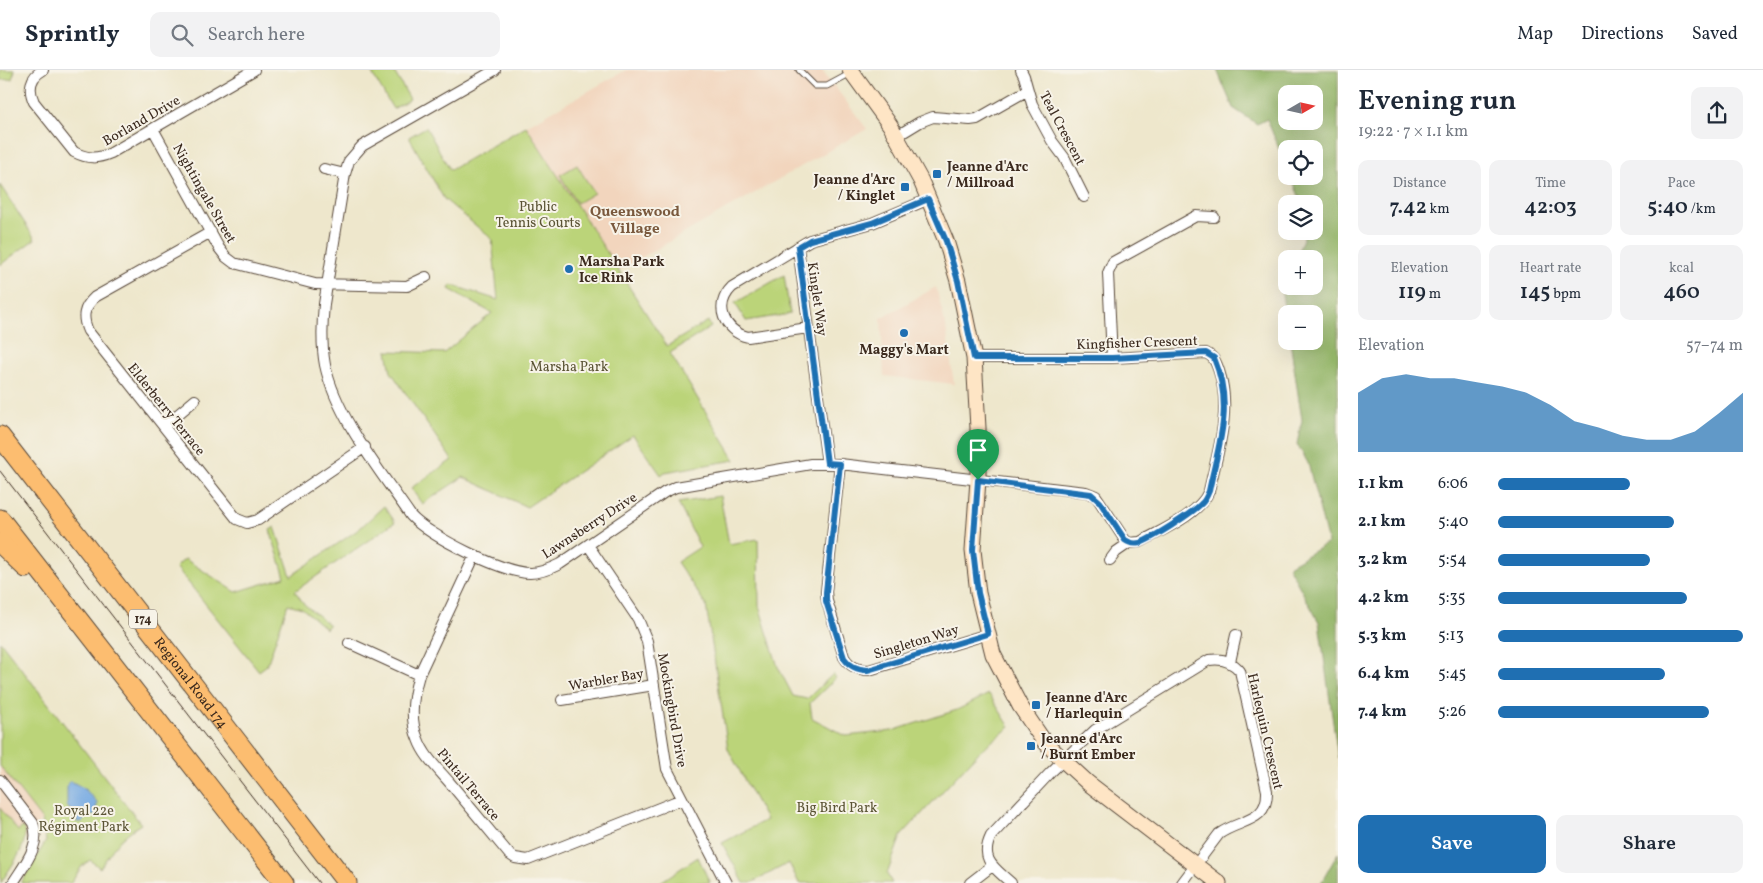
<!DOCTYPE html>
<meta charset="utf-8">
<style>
:root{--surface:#fff;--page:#f2f2f3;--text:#1f2937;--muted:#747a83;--line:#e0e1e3;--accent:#1f6fb2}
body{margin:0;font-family:Vollkorn,serif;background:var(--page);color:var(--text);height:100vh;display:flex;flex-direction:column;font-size:19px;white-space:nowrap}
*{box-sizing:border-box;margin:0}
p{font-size:16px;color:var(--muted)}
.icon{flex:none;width:28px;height:28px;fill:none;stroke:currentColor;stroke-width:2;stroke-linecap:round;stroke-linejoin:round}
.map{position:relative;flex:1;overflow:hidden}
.panel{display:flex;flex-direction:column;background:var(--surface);width:425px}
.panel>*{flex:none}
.needle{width:32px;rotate:81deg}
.controls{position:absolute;left:1278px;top:15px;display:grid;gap:10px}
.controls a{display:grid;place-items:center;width:45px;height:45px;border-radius:10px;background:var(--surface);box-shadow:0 5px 20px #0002;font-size:25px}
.pin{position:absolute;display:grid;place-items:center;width:42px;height:42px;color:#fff;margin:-51px -21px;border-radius:50% 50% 50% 0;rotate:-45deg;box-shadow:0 0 5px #0007}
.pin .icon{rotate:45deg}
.round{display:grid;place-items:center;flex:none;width:52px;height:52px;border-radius:10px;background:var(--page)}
.headline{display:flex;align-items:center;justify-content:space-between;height:85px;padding:0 20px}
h1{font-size:28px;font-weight:600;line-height:38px}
.stats{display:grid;grid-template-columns:repeat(3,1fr);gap:8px;height:85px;padding:5px 20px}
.stats div{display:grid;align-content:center;border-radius:10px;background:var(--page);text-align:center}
.stats b{font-size:21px;font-weight:600}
.stats small{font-size:14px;font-weight:400}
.stats p{font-size:14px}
.chart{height:140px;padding:10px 20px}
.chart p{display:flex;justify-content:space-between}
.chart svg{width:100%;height:90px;margin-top:5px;fill:var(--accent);opacity:.7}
.button{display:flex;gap:10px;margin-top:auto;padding:10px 20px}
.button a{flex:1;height:58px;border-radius:10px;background:var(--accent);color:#fff;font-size:20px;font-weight:600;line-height:58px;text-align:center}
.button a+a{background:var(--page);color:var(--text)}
ul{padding:0 20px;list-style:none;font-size:16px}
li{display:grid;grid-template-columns:80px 60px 1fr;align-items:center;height:38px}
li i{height:12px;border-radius:6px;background:var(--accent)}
header{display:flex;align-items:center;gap:30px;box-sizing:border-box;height:70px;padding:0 25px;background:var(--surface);border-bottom:1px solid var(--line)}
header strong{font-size:24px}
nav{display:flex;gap:28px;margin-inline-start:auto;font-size:18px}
.search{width:350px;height:45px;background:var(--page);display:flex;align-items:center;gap:12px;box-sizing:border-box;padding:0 18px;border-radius:10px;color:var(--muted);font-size:19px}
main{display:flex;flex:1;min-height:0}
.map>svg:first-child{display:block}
</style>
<header>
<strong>Sprintly</strong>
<div class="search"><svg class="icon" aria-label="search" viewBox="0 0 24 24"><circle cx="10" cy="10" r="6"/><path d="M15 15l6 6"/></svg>Search here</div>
<nav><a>Map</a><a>Directions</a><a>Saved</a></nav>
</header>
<main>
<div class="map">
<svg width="1338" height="813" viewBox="0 0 1338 813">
<rect width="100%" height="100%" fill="#f7f3e8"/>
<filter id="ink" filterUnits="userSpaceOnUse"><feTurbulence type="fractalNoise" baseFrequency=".02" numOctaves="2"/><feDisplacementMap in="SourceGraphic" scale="10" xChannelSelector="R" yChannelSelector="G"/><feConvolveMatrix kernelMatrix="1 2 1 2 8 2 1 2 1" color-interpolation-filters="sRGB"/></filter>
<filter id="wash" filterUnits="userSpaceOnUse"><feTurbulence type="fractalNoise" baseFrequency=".0096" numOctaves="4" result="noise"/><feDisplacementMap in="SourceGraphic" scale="20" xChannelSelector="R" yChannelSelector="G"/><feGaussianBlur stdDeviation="1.12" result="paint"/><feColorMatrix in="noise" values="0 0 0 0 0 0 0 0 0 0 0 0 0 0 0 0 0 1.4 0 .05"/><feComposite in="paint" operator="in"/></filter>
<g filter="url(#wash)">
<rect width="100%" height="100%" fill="#eee7cc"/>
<!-- built -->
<path fill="#f2d5bd" d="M 626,0 L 822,0 L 867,59 L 618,201 L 526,56 Z
M 936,217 L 946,257 L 954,314 L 884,306 L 881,248 Z
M 0,696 L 42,750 L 24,770 L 0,809 Z"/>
<!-- green -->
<path fill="#bbd479" stroke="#7b7f4c" d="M 0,0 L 15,0 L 12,9 L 0,10 Z
M 370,0 L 393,0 L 410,29 L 393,39 Z
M 526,56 L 667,276 L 708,251 L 711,257 L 670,283 L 735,390 L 665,402 L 661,405 L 633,365 L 527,437 L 463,407 L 422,434 L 411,418 L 452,390 L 391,302 L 387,281 L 444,283 L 492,243 L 449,219 L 451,215 L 498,230 L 492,169 L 444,129 L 409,67 L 426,57 L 450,100 Z
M 577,95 L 594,123 L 577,133 L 560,105 Z
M 0,115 L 35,169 L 0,195 Z
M 784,205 L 790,244 L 746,251 L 735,233 Z
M 720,426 L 729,474 L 758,469 L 759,536 L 778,597 L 793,626 L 807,629 L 833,604 L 836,608 L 810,633 L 812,648 L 846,666 L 892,661 L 957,640 L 989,624 L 1010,657 L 981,680 L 901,766 L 887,804 L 892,813 L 799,813 L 789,793 L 751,813 L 744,813 L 722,773 L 766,750 L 728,679 L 706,535 L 677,492 L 700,477 L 678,433 Z
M 384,436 L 395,452 L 295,521 L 304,534 L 329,555 L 326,559 L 302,538 L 288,534 L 267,595 L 259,601 L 176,497 L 185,489 L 236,522 L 285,507 L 270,460 L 275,457 L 291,506 L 359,459 Z
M 0,571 L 141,754 C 120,767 113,778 100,798 L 90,790 L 82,796 L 71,813 L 21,813 L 46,771 L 42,750 L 0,696 Z
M 0,738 L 18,761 L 23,757 C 31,774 9,798 1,813 Z
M 698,787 L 710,813 L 659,813 Z"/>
<!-- forest -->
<path fill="#94b669" stroke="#687044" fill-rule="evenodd" d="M 1217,0 L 1338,0 L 1338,688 L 1319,552 L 1288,496 L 1328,473 L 1308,393 L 1297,374 L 1302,350 L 1290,271 L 1314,271 L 1314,244 L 1286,244 L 1286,249 L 1282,224 L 1286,214 L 1286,216 L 1314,216 L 1314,189 L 1295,189 L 1306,161 L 1314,161 L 1314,134 L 1302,134 L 1291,106 L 1314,106 L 1314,79 L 1286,79 L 1286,96 L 1267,49 L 1257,54 L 1233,38 ZM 1286,24 L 1314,24 L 1314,51 L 1286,51 Z
M 1338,783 L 1338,813 L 1321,813 Z"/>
<!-- water -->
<path fill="#75a9e2" stroke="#586a80" d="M 71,711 L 85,719 L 97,732 L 96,744 L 86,748 L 82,752 L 77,752 L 73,743 L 67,736 L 67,717 L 69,712 Z"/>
</g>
<g filter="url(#ink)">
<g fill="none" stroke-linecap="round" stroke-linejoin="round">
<!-- service casing -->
<g stroke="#564638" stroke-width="7">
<path id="service" d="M 799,0 L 815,16 L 827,16 L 851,3"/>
</g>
<!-- minor casing -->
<g stroke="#564638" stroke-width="12">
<path id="minor" d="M 43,0 C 30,7 28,19 34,32 L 74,82 C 88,89 97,89 111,83 L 254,0
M 495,0 L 362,76 L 349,91 L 345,104 L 324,234 C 322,254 321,274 325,295 C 336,347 381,402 411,446 C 429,466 503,503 530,503 C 540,503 550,499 560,494 L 665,422 L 676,417 L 811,394 L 840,394 L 1086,422 L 1096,426 L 1100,432 L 1125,470 L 1129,473 L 1140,472 C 1162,460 1199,445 1209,421 C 1218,381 1232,340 1219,301 C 1216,292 1214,287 1206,283 L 1112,288 L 974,288
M 1021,0 L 1024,6 L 1032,34 L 1052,71 L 1064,87 L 1084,127
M 153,59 L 219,178 L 226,187 L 234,193 L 315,214 L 407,216 L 426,207
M 897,66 L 920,52 L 933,47 L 970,50 L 977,49 L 1028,20
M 324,99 L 345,104
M 211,162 L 95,227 C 83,238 82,247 88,261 L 237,449 L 247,453 L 258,450 L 365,377
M 798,177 L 827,393
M 808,258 L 748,267 C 724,261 713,236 732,217 L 810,170 L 872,153 L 929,129
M 1112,288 L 1108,203 L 1113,192 L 1196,146 L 1214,147
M 164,356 L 195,330
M 840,394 L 826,522 L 827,531 L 844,587 C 850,597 858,600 869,600 L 988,564
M 588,475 L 638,549 L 647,571 L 667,699 L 726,813
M 475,485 L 419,605 C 413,625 409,649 418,669 C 424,686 438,699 450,713 C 469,736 489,760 509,784 L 515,788 L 528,790 L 682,729
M 1110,490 L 1116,482 L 1129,473
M 349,573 L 419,605
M 1230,592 L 1236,565
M 562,630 L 654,615
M 0,710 L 33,753 C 42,775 24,795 13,813
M 970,813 L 992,796
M 1011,813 C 995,798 979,790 991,766 L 1051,702 L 1095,660 L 1209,590 C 1222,588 1232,591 1240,601 L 1267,721 C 1268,753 1240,749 1219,764 L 1182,813"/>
</g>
<!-- secondary casing -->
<g stroke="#564638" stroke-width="17">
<path id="secondary" d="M 850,0 L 890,55 L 921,111 L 946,171 L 958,211 L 974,288 L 978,358 L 978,410 L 973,480 L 978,523 L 993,584 L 1020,636 L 1043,670 L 1063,690 L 1088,713 L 1219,813"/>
</g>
<!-- motorway casing -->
<g stroke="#564638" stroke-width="21">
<g id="motorway">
<path id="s1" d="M 0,366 L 347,813"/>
<path d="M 0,449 L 284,813"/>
<path d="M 0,473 L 26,498"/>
</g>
</g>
<!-- service -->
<use href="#service" stroke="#fff" stroke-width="5"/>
<!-- minor -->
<use href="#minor" stroke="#fff" stroke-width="10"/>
<!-- secondary -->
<use href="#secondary" stroke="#fee5c5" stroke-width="15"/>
<!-- motorway -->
<use href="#motorway" stroke="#fcbd6f" stroke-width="19"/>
<!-- tram -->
<path stroke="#3b2a1e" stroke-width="1" d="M 0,401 L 319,813"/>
</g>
</g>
<g fill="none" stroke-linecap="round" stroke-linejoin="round" filter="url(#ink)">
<!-- route casing -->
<g stroke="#fff" stroke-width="10">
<path id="route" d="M 928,129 L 946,171 L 958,211 L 974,288 L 1112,288 L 1206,283 L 1214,288 C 1234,336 1219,373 1209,421 C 1207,426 1205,431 1201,434 C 1191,444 1153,468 1140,473 C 1135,474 1129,473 1125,470 L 1100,432 L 1091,424 L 978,410 L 973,480 L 978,523 L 988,564 L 868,600 C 858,600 850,597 844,588 L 826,531 L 826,522 L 840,394 L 827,393 L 798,177 L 810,170 L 872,153 Z"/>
</g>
<!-- route -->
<use href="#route" stroke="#1f6fb2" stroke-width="6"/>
</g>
<!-- markers -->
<g fill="#1f6fb2" stroke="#f7f3e8" stroke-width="2">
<rect x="932" y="99" width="10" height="10" rx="2.5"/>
<rect x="900" y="112" width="10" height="10" rx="2.5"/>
<circle cx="569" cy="199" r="5"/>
<circle cx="904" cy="263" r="5"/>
<rect x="1031" y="630" width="10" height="10" rx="2.5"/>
<rect x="1026" y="671" width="10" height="10" rx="2.5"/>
</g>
<g text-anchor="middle" stroke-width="4" stroke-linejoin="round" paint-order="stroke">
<!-- shield labels -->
<rect fill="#f7f3e8" stroke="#73665b" stroke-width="1" x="129" y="539.5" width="28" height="19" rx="4"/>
<g font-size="12" font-weight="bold" fill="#3b2a1e">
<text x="143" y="553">174</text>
</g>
<!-- street labels -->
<g font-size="14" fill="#3b2a1e" stroke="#f7f3e8">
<text transform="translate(141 50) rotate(-30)" y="5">Borland Drive</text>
<text transform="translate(1063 58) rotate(62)" y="5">Teal Crescent</text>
<text transform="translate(205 123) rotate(60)" y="5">Nightingale Street</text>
<text transform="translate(818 229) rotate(82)" y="5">Kinglet Way</text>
<text transform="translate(1137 272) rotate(-2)" y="5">Kingfisher Crescent</text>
<text transform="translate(167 339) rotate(51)" y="5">Elderberry Terrace</text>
<text transform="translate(589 455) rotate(-33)" y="5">Lawnsberry Drive</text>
<text transform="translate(916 571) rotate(-17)" y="5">Singleton Way</text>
<text transform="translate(606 609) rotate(-10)" y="5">Warbler Bay</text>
<text dy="5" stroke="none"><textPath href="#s1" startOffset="312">Regional Road 174</textPath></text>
<text transform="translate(673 640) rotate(80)" y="5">Mockingbird Drive</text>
<text transform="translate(1266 661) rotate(77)" y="5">Harlequin Crescent</text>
<text transform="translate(469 714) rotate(50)" y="5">Pintail Terrace</text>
</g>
<!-- poi labels -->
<g font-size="14" font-weight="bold" fill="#3b2a1e" stroke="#f7f3e8" text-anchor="start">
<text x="947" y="101">Jeanne d'Arc<tspan x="947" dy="16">/ Millroad</tspan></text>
<text x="895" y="114" text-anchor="end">Jeanne d'Arc<tspan x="895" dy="16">/ Kinglet</tspan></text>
<text x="579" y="196">Marsha Park<tspan x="579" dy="16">Ice Rink</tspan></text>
<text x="904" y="284" text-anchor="middle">Maggy's Mart</text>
<text x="1046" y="632">Jeanne d'Arc<tspan x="1046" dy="16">/ Harlequin</tspan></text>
<text x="1041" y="673">Jeanne d'Arc<tspan x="1041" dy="16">/ Burnt Ember</tspan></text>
</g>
<!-- park labels -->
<g font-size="14" fill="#5b5435" stroke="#f7f3e8">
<text x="538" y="141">Public<tspan x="538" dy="16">Tennis Courts</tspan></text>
<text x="569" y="301">Marsha Park</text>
<text x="837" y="742">Big Bird Park</text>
<text x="84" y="745">Royal 22e<tspan x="84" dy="16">Régiment Park</tspan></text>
</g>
<!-- neighbourhood labels -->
<g font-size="15" font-weight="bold" fill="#7a593d" stroke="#f7f3e8">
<text x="635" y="146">Queenswood<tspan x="635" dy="17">Village</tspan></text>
</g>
</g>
</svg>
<div class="controls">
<a><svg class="needle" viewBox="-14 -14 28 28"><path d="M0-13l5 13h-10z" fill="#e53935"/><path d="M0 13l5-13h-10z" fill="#747a83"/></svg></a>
<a><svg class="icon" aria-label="locate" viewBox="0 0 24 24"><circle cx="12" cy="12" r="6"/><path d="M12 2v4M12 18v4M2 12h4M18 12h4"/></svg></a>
<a><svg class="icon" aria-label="layers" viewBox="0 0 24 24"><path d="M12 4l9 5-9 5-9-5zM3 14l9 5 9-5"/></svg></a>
<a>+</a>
<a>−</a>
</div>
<div class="pin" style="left:978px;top:410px;background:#1e9e55"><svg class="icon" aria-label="arrive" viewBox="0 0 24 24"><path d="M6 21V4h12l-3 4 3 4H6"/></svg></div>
</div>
<section class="panel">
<div class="headline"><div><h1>Evening run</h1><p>19:22 · 7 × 1.1 km</p></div><a class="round"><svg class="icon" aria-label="share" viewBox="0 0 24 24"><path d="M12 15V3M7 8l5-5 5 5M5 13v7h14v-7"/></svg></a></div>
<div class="stats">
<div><p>Distance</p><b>7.42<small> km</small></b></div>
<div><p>Time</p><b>42:03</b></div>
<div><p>Pace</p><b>5:40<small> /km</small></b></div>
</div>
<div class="stats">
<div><p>Elevation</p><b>119<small> m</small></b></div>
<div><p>Heart rate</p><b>145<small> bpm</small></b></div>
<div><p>kcal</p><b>460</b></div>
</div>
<div class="chart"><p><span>Elevation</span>57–74 m</p>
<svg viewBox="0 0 160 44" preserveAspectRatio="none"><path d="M0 44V15L10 8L20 6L30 8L40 8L50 10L60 12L70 15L80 21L90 29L100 32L110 36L120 38L130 38L140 34L150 25L160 15V44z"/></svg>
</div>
<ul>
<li><b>1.1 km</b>6:06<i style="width:54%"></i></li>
<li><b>2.1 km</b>5:40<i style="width:72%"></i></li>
<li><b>3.2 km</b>5:54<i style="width:62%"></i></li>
<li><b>4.2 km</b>5:35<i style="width:77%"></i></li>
<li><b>5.3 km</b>5:13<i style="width:100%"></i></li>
<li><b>6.4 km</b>5:45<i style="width:68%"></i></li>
<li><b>7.4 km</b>5:26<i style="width:86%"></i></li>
</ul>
<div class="button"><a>Save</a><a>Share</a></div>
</section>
</main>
